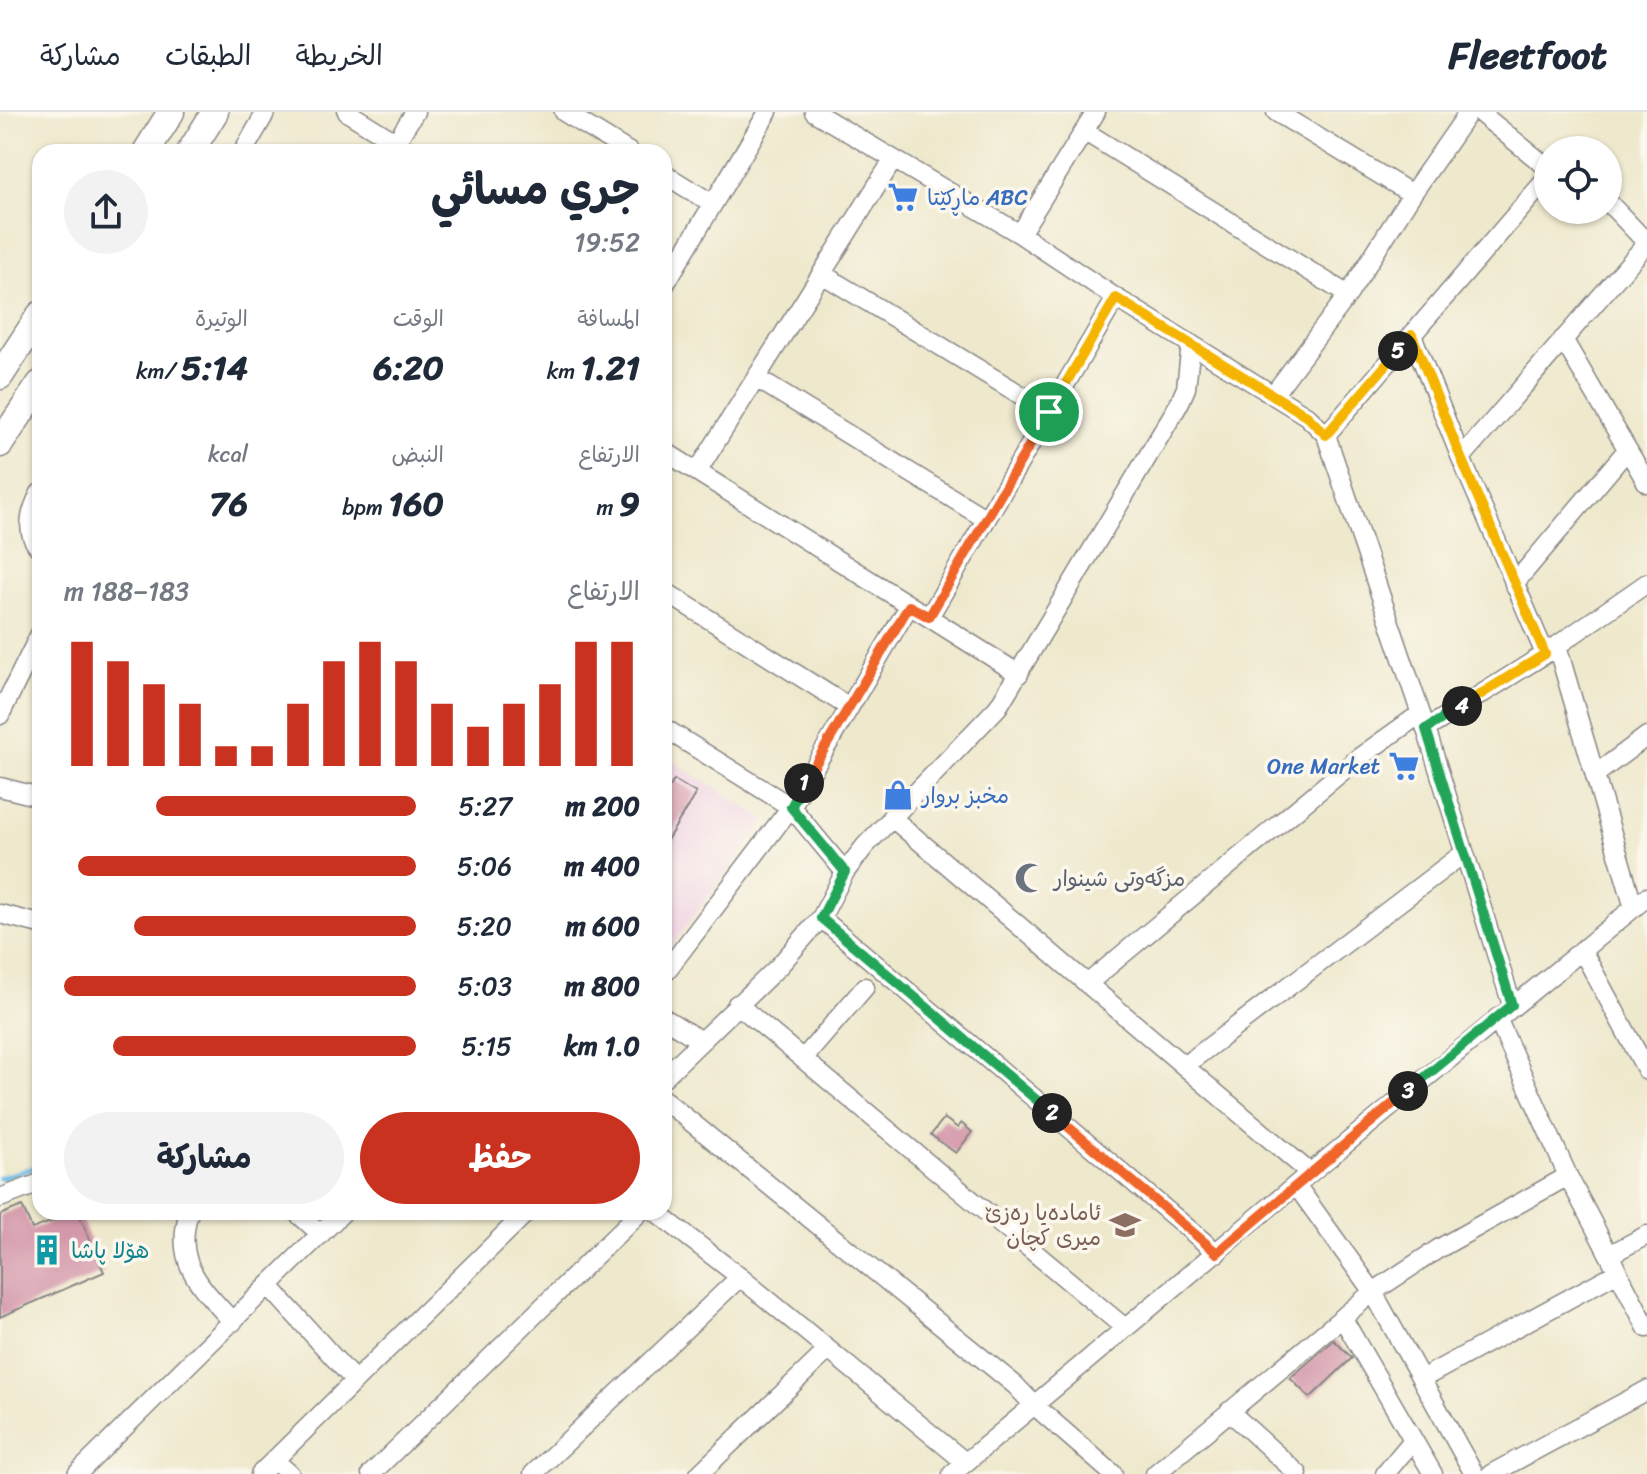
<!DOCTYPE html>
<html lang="ar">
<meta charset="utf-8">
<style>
:root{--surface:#fff;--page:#f2f2f3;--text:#1f2937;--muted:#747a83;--line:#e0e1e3;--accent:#c8321e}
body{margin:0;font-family:Sriracha,"Playpen Sans Arabic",sans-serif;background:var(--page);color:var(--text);direction:rtl;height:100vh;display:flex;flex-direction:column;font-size:30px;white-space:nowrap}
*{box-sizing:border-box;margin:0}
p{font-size:26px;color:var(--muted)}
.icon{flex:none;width:44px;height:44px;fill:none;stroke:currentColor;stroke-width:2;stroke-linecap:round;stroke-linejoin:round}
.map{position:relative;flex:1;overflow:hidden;direction:ltr}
.side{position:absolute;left:32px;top:32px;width:640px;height:1076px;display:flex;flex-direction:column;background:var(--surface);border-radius:24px;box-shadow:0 2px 6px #0004;direction:rtl}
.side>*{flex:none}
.tools{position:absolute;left:1534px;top:24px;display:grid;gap:16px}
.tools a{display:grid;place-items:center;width:88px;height:88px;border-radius:50%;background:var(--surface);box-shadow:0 2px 6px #0004;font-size:40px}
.pin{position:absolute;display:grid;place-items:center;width:68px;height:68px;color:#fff;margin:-34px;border:4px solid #fff;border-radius:50%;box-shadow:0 2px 8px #0007}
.km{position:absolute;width:40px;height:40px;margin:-20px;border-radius:50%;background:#222;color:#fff;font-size:22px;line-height:40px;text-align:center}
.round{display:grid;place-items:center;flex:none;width:84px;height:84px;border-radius:42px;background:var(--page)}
.overview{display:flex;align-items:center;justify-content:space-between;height:136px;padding:0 32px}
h1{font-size:44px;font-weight:700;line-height:60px}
.stats{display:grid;grid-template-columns:repeat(3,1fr);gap:12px;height:136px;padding:8px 32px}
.stats div{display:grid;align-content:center}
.stats b{font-size:34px;font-weight:700}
.stats small{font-size:22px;font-weight:400}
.stats p{font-size:22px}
.chart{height:224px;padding:16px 32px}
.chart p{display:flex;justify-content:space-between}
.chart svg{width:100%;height:144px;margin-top:8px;stroke:var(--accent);stroke-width:6}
.action{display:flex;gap:16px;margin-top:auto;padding:16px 32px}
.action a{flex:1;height:92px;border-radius:48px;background:var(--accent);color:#fff;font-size:32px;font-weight:700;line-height:92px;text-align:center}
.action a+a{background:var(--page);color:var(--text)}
ul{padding:0 32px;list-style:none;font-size:26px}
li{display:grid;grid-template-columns:128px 96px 1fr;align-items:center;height:60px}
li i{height:20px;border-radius:10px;background:var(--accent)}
header{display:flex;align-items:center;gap:48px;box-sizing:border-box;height:112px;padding:0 40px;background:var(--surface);border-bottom:2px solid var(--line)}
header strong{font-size:38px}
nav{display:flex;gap:44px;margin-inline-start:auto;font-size:28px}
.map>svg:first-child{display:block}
</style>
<header>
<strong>Fleetfoot</strong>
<nav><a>الخريطة</a><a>الطبقات</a><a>مشاركة</a></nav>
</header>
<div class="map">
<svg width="1647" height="1362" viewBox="0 0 1647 1362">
<rect width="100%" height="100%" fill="#fbf7ec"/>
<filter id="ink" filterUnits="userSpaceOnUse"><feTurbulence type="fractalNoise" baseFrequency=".0125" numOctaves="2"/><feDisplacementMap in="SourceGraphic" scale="16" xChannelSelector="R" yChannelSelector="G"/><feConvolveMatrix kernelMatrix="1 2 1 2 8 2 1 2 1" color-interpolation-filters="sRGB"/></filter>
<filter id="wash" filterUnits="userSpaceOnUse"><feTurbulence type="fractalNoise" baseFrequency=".006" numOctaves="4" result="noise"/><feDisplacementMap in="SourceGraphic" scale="32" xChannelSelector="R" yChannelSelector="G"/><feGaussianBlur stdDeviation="1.8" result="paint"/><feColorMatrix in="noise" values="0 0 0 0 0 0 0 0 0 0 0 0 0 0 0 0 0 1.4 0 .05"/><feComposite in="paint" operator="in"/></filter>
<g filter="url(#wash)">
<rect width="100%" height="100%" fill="#eee8cc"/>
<!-- built -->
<path fill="#f0d0e4" d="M 664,644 L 766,708 L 664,844 Z"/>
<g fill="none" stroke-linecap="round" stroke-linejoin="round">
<!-- stream -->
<path stroke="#6dbde8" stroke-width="5" d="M 0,1066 L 40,1054"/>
</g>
<g id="blocks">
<!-- building -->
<path fill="#d498ab" d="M 674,668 L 696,681 L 664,733 L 664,672 L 670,675 Z
M 944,1006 L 958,1016 L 961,1011 L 972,1020 L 956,1041 L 931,1023 Z
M 22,1094 L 32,1117 L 78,1100 L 104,1160 L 0,1205 L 0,1103 Z
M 1334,1228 L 1352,1246 L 1310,1286 L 1290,1266 Z"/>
</g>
</g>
<g filter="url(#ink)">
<use href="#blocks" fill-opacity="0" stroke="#888584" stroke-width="2"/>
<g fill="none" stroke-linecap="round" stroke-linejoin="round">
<!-- minor casing -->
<g stroke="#888584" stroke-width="21">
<path id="minor" d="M 347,0 L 411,40
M 564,0 L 629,40
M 814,0 L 1020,122 L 1113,184 L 1307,304 L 1326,323 L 1426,617 L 1512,893
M 1276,0 L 1412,82
M 1479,0 L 1548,56
M 1084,19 L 1348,183
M 396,30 L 415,0
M 243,40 L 266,0
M 664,62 L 713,92
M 1608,90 L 1647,131
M 1020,122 L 1096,0
M 822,162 L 1049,300
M 664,174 L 768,0
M 1412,223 L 1461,346 L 1545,542
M 1563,227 L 1647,371
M 756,266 L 986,407
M 1273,283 L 1348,183 L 1412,82 L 1469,0
M 1326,323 L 1548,65
M 664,339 L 1019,562
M 1461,346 L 1647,131
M 697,360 L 893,48
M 40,381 C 30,400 24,421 40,437
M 1514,472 L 1627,338
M 664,479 L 849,595
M 929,505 L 1116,186
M 1557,534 L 1634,796
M 0,603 L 40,522
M 664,616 L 791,695 L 845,760
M 1426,617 L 1545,542 L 1647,471
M 1596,662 L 1647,624
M 0,675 L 40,685
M 891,705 L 1310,1061
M 0,802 L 40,812
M 821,806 L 1217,1141
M 1582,838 L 1647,959
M 664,862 L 791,695 L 909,494
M 1087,872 L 1357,647 L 1420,602
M 737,892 L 1125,1216
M 664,906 L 701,929
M 1497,906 L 1568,1064 L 1647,1216
M 803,947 L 865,875
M 1184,954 L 1464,741
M 664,965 L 779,854 L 821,806 L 845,760 L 865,734 L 998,595 L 1179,292 L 1186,276 L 1191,232
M 664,988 L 1015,1273 L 1035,1294 L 1113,1362
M 1296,1073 L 1373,1180 L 1474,1362
M 0,1086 L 40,1071
M 189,1100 C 173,1151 201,1175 233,1210
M 296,1100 L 321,1122
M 656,1100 L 740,1165 L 965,1350
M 1609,1143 L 1647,1123
M 269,1174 L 355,1269
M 1342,1205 L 1433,1362
M 1423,1266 L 1618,1160
M 1229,1299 L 1298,1362
M 274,1348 L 290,1362
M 77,1362 L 343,1100
M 260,1362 L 527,1100
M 371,1362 L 640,1100
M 533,1362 L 740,1165
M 699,1362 L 828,1238
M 952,1362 L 1310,1061 L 1647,785
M 1155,1362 L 1373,1180 L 1438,1137 L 1568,1064
M 1385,1362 L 1413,1328
M 1491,1362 L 1647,1278"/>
</g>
<!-- secondary casing -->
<g stroke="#888584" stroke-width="29">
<path id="secondary" d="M 146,40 L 171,0
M 190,40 L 215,0
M 0,264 L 40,203
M 0,332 L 40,272"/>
</g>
<!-- minor -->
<use href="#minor" stroke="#fff" stroke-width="18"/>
<!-- secondary -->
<use href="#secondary" stroke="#fff" stroke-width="26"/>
</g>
</g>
<g fill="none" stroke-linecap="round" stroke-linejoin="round" filter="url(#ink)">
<!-- split-1 casing -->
<g stroke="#fff" stroke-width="16">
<path id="split-1" d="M 804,671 L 909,494 L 929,505 L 1049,300"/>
</g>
<!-- split-2 casing -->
<g stroke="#fff" stroke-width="16">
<path id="split-2" d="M 804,671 L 791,695 L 845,760 L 821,806 L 1052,1001"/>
</g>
<!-- split-3 casing -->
<g stroke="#fff" stroke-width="16">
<path id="split-3" d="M 1052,1001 L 1217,1141 L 1408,979"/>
</g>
<!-- split-4 casing -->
<g stroke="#fff" stroke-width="16">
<path id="split-4" d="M 1408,979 L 1512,893 L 1426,617 L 1462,594"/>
</g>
<!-- split-5 casing -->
<g stroke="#fff" stroke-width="16">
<path id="split-5" d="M 1398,239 L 1412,223 L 1461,346 L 1545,542 L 1462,594"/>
</g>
<!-- split-6 casing -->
<g stroke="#fff" stroke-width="16">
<path id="split-6" d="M 1049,300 L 1116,186 L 1307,304 L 1326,323 L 1398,239"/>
</g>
<!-- split-1 -->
<use href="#split-1" stroke="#f0652b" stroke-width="10"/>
<!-- split-2 -->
<use href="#split-2" stroke="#22a559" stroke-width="10"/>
<!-- split-3 -->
<use href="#split-3" stroke="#f0652b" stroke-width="10"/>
<!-- split-4 -->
<use href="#split-4" stroke="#22a559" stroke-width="10"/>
<!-- split-5 -->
<use href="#split-5" stroke="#f5b400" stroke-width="10"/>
<!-- split-6 -->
<use href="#split-6" stroke="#f5b400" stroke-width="10"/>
</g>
<!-- icons -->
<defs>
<g id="supermarket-bare" transform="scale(2.4)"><path d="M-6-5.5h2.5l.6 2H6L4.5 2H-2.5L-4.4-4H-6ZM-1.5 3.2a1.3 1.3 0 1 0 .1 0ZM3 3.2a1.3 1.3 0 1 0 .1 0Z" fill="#3f7fe0" stroke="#fbf7ec" stroke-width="2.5" paint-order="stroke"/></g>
<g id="shop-bare" transform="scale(2.4)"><path d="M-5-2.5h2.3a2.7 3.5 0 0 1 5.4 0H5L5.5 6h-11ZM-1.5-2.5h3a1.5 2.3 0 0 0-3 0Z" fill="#3f7fe0" stroke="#fbf7ec" stroke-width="2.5" paint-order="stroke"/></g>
<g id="mosque-bare" transform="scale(2.4)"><path d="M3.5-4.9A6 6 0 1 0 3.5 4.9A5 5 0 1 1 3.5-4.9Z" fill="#6b7280" stroke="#fbf7ec" stroke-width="2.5" paint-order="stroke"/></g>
<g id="school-bare" transform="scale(2.4)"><path d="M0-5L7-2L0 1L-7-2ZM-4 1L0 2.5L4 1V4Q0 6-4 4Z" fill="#8d6e63" stroke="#fbf7ec" stroke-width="2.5" paint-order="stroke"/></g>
<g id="building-bare" transform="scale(2.4)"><path d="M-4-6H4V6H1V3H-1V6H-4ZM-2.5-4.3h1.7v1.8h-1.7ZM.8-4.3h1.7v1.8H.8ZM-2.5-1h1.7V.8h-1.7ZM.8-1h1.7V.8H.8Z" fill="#0f9aa8" stroke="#fbf7ec" stroke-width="2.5" paint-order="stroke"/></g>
</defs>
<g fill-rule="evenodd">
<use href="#supermarket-bare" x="903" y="85"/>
<use href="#supermarket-bare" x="1404" y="654"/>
<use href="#shop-bare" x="898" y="683"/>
<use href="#mosque-bare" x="1030" y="766"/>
<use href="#school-bare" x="1125" y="1113"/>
<use href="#building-bare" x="47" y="1138"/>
</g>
<g text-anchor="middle" stroke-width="7" stroke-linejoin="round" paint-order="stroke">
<!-- shop labels -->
<g font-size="22" fill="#366cbe" stroke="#fbf7ec" text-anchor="start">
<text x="927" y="93">ماڕکێتا ABC</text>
<text x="1380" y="662" text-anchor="end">One Market</text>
<text x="922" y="691">مخبز بروار</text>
</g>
<!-- worship labels -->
<g font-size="22" fill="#5b616d" stroke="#fbf7ec" text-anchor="start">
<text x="1054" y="774">مزگەوتی شينوار</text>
</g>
<!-- education labels -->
<g font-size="22" fill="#785e54" stroke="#fbf7ec" text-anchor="end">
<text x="1101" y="1108">ئامادەيا رەزێ<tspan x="1101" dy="25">ميرى كچان</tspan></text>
</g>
<!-- culture labels -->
<g font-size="22" fill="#0d838f" stroke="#fbf7ec" text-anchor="start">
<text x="71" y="1146">هۆلا پاشا</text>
</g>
</g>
</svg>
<div class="tools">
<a><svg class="icon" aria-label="locate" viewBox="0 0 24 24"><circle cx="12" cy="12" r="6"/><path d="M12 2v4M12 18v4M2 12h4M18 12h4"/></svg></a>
</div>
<div class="pin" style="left:1049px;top:300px;background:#1e9e55"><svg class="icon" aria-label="arrive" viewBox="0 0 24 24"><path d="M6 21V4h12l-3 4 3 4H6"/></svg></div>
<b class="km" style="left:804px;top:671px">1</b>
<b class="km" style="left:1052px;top:1001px">2</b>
<b class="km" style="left:1408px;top:979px">3</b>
<b class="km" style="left:1462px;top:594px">4</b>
<b class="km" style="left:1398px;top:239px">5</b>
<section class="side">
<div class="overview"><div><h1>جري مسائي</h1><p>19:52</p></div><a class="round"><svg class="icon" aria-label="share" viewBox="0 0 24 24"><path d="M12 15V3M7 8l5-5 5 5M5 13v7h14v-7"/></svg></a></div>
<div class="stats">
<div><p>المسافة</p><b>1.21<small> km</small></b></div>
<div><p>الوقت</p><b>6:20</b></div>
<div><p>الوتيرة</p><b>5:14<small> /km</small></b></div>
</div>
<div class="stats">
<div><p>الارتفاع</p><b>9<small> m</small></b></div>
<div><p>النبض</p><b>160<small> bpm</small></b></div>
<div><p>kcal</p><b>76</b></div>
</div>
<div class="chart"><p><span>الارتفاع</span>183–188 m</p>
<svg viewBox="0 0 160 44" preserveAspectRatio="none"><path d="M5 44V6M15 44V12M25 44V19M35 44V25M45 44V38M55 44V38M65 44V25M75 44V12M85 44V6M95 44V12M105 44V25M115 44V32M125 44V25M135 44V19M145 44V6M155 44V6"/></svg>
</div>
<ul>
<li><b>200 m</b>5:27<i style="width:74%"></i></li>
<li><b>400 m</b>5:06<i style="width:96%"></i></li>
<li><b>600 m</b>5:20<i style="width:80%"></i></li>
<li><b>800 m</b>5:03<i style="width:100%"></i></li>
<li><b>1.0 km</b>5:15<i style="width:86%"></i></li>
</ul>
<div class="action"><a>حفظ</a><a>مشاركة</a></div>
</section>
</div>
